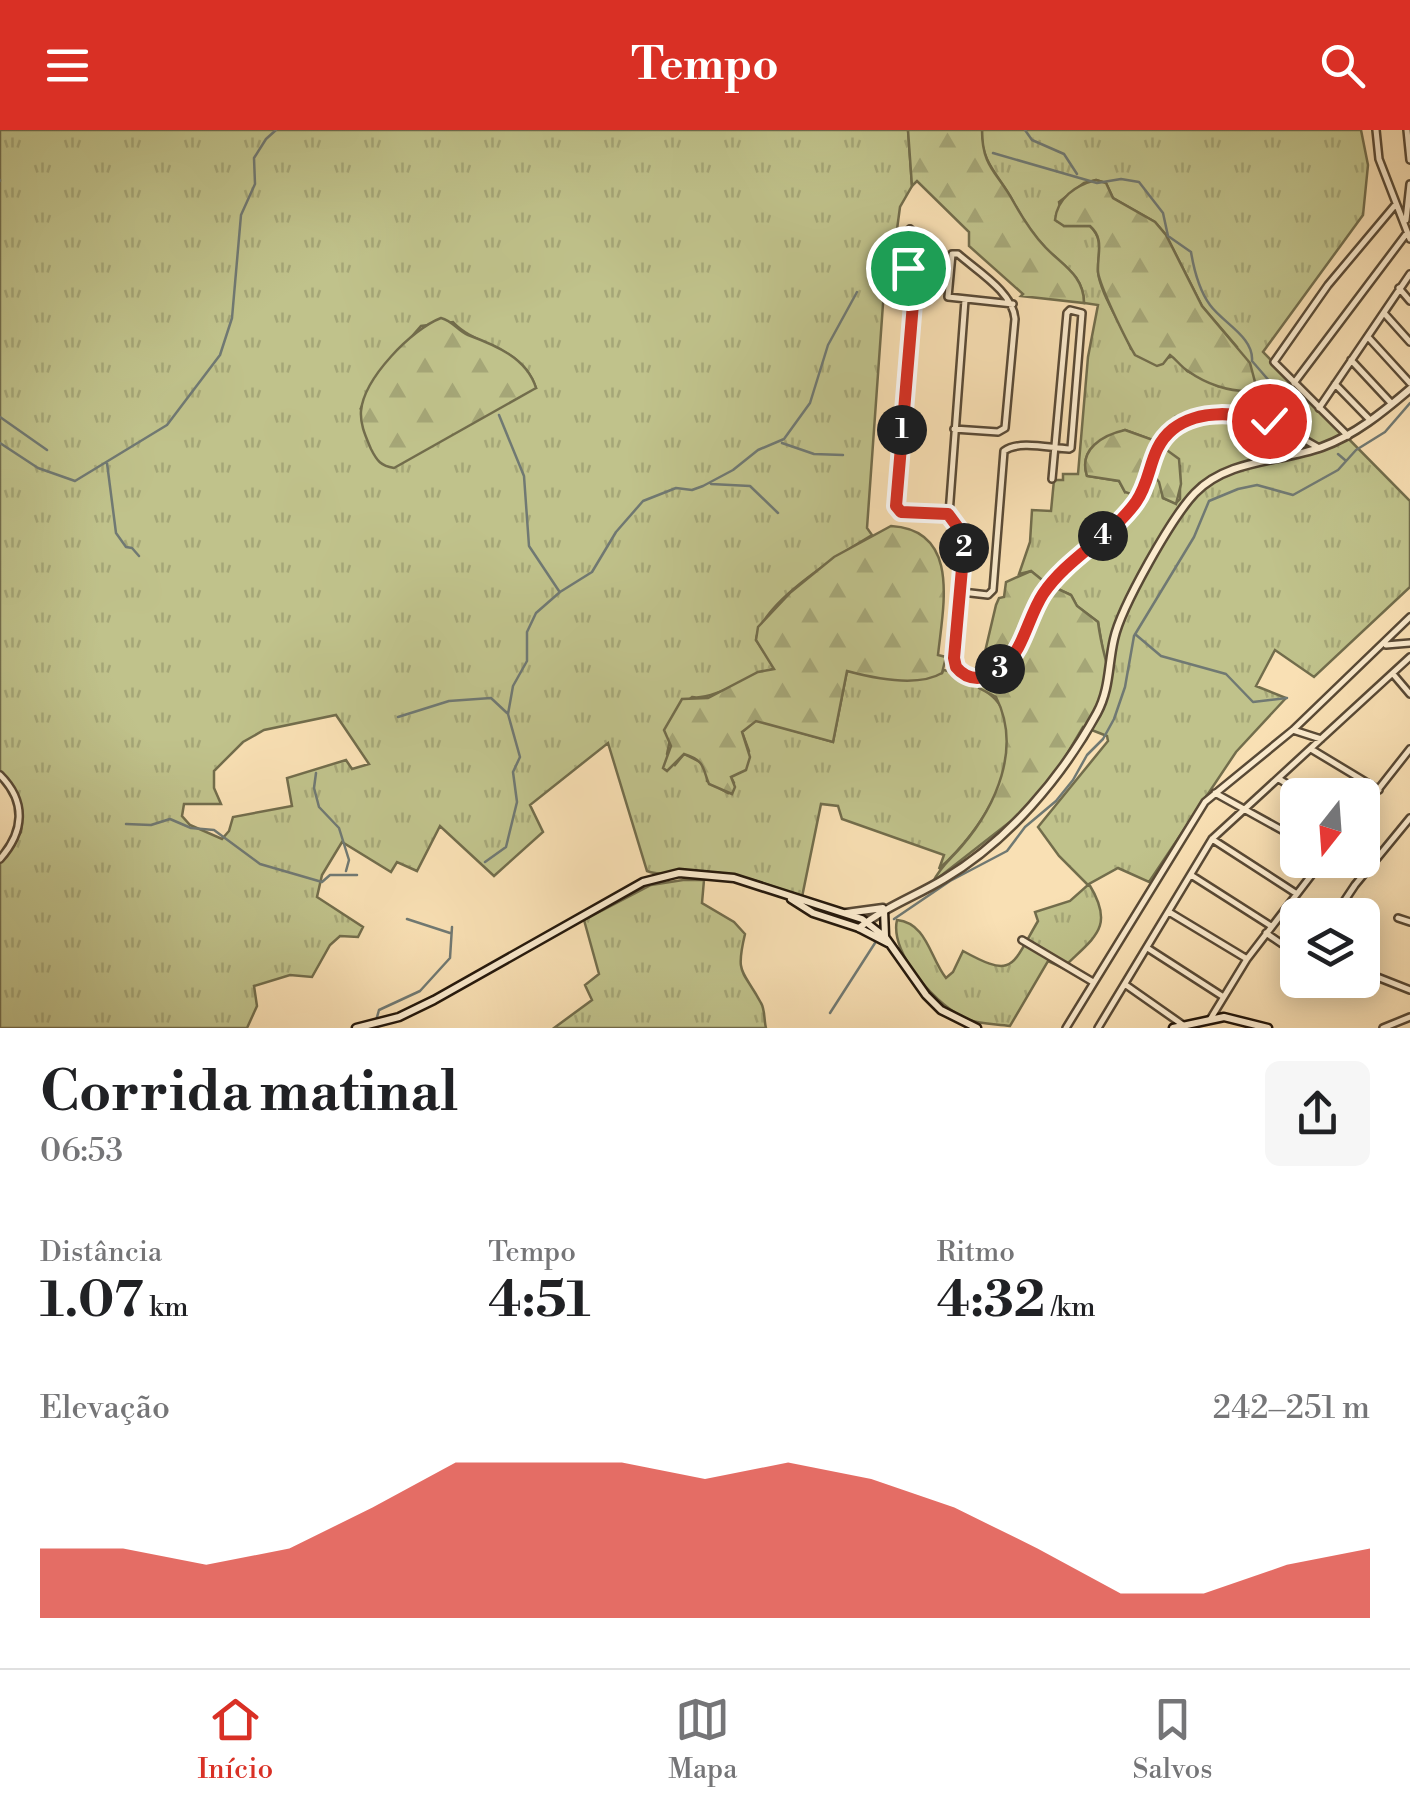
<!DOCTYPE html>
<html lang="pt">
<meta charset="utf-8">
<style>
:root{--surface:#fff;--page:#f6f6f6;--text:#202124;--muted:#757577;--line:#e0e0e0;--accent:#d93025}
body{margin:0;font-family:"Libre Bodoni",serif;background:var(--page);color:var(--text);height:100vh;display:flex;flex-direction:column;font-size:38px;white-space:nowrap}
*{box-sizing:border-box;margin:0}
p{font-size:32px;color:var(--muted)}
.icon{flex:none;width:55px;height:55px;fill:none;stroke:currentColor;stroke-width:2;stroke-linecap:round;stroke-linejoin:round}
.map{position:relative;height:898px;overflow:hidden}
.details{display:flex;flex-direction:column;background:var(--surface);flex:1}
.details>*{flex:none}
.needle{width:65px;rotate:197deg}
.buttons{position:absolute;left:1280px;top:648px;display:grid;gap:20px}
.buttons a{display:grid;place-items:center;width:100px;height:100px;border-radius:15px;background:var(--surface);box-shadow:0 5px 25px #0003;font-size:50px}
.pin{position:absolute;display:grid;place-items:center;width:85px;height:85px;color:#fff;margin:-42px;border:5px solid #fff;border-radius:50%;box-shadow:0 2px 10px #0007}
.km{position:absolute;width:50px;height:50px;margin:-25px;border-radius:50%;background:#222;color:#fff;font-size:28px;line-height:50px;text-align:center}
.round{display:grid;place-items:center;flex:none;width:105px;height:105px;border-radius:15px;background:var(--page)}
.overview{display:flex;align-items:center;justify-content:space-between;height:170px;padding:0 40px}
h1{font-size:55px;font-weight:700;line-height:75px}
.figures{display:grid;grid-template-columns:repeat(3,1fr);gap:15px;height:170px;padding:10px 40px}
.figures div{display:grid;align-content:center}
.figures b{font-size:50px;font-weight:700}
.figures small{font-size:28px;font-weight:400}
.figures p{font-size:28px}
.chart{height:280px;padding:20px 40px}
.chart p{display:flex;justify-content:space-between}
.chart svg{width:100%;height:180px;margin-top:10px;fill:var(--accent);opacity:.7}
header{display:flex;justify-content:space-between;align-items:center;height:130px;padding:0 40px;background:var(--accent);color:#fff;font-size:45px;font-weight:700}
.tab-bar{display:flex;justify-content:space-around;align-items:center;height:140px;border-top:2px solid var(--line);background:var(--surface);font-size:28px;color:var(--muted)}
.tab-bar a{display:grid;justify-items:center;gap:5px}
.tab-bar .on{color:var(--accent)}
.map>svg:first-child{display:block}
</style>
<header><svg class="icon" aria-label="menu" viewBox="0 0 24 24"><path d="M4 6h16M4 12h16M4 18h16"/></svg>Tempo<svg class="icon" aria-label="search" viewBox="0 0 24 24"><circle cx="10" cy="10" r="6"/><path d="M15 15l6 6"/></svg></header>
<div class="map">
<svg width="1410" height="898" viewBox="0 0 1410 898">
<defs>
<pattern id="grass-tufts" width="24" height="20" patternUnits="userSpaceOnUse" patternTransform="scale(2.5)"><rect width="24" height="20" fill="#c0c28b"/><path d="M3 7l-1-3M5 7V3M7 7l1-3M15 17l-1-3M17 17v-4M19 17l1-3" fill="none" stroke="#a5a677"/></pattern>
<pattern id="forest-firs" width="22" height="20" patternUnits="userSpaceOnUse" patternTransform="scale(2.5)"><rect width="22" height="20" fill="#c0c28b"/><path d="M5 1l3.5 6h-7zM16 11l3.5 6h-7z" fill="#a5a677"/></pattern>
</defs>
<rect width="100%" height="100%" fill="#f9e0b4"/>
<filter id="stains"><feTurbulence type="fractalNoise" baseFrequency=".002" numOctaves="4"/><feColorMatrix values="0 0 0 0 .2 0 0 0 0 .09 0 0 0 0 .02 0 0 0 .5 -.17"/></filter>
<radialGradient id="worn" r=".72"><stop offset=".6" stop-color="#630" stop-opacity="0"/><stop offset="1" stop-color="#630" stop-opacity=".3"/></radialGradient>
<!-- grass -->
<path fill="url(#grass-tufts)" stroke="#726d4c" stroke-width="2.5" fill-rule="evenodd" d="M 0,0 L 908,0 L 912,56 L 900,77 L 889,159 L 884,160 L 867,398 L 872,405 C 840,424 761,472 756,510 L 775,538 C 752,545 712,571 692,567 L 676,581 L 667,624 L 675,635 L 684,624 L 700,632 L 707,640 L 707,651 L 728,663 L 734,653 L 731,647 L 749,621 L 742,602 L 756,590 L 833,612 L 847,541 L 897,549 L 942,543 L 943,540 L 971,545 C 979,561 995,563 1002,579 C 1025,637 980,701 939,739 L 944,725 L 842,689 L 838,676 L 821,674 L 802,767 C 772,756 741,744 710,742 C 691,740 665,748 647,741 L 608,613 L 530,675 L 543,702 L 494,746 L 440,696 L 417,741 L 397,732 L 391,742 L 342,712 L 322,745 L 317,767 L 363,797 L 358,807 L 340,806 L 330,815 L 312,847 L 290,845 L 254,856 L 257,876 L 247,898 L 0,898 L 0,731 L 21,702 L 22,684 L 17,662 L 0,642 ZM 453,192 C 477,218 522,215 536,258 L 361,278 L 374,250 L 421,196 ZM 336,585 L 369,634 L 352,639 L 346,630 L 287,648 L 292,676 L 233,687 L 229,701 L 222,709 L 190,695 L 182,686 L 184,674 L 221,674 L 214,658 L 214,641 L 243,612 L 264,600 Z
M 982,0 L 1361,0 L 1368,35 L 1363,85 L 1263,222 L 1410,371 L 1410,457 L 1314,547 L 1275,520 L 1256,556 L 1286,568 L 1236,622 L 1149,752 L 1118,738 L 1089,754 C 1116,798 1094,807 1063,838 L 1048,831 L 1010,896 C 997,894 981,894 969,890 C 939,879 889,824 897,790 C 927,793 930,828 946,848 L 953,842 L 963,821 C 1014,849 1011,837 1038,791 L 1035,782 L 1070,771 L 1088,755 L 1059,726 L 1038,697 L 1108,611 L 1107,606 L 1089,599 L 1111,542 L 1104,527 L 1098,492 L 1077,476 L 1071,465 L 1047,454 L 1031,441 L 1019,444 L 1030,412 L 1032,380 L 1051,381 L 1054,350 L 1063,350 L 1063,344 L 1078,344 L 1088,227 L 1098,175 L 1084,173 C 1084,145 1062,135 1045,117 C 1031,103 1022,88 1013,71 C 999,45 980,32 982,0 ZM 1096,50 L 1106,53 L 1113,68 L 1155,92 L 1166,105 L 1202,176 L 1237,217 L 1218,256 L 1187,241 L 1174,226 L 1167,228 L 1131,219 C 1123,196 1100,164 1098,142 C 1097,125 1105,110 1090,96 L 1064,96 L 1059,72 L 1084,53 ZM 1125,300 L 1153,310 L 1180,336 L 1180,369 L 1176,373 L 1163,368 L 1160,352 L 1151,342 L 1125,362 L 1119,351 L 1087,346 C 1078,317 1104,308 1125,300 Z
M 683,750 L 704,750 L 702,773 L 734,792 L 745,804 C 735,846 743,839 761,873 C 765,879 764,891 766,898 L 554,898 L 592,870 L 585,855 L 599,844 L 584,790 L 651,755 Z"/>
<!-- forest -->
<path fill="url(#forest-firs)" stroke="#726d4c" stroke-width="2.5" d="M 908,0 L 982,0 C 982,37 997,42 1013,71 C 1022,87 1031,102 1045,117 C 1062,135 1084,145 1084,173 L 1021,166 L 1023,164 L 969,116 L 969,102 L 917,51 L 912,56 Z
M 1096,50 L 1106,53 L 1113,68 L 1155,92 L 1166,105 L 1202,176 L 1250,233 L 1255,252 L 1251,261 C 1229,262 1206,254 1188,241 C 1180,236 1177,230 1170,225 L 1163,234 L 1157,236 L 1135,225 C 1126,210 1100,157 1098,142 C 1097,124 1105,109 1090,96 L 1064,96 L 1055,90 C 1057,68 1076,55 1096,50 Z
M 441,188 C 453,191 458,201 468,205 C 495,215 527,228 536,258 L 394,338 C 381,336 377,331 371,319 C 366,307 360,295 361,281 C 364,248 412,199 441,188 Z
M 1125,300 L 1153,310 L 1179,329 L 1181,354 L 1176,374 L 1163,368 L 1159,352 L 1152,343 L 1137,366 L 1125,362 L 1119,351 L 1087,346 C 1078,319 1103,305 1125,300 Z
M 891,396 C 961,400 943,477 938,525 L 946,527 L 942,543 C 917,558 873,548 847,541 L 833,612 L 756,591 L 742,602 L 750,627 L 746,640 L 731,647 L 735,657 L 732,664 L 709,654 C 702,638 706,631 684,624 L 667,641 L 663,638 L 671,616 L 664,600 L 682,569 L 708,568 L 758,542 L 774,539 L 756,510 L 758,497 L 791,462 L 834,427 Z
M 1031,441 L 1047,454 L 1071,465 L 1077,476 L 1098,492 C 1105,547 1123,547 1089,599 L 1083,597 L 1052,649 L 1029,677 L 933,752 C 940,737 951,729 962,716 C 996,676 1022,618 996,567 L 979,558 L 971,545 L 984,526 L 996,475 L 999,468 L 1004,467 L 1006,452 Z"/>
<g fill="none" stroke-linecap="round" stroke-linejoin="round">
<!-- stream -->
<path stroke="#707973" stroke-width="2.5" d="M 1025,0 L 1032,10 L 1064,24 L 1077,44
M 993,23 L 1097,53 L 1121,49 L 1139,52 L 1163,83 L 1168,106 L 1191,122 C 1194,140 1199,160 1210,175 C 1223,193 1254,207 1252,231 L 1298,284
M 0,51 L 0,50
M 499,285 L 524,346 L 529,416 L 559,461
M 0,287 L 47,320
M 0,313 L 38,338 L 75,351 L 167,295 L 220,225 L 232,188 L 241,85 L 255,54 L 254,28 L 266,9 L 276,0
M 782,313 L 814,324 L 843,325
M 1338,324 L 1345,330
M 107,333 L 116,403 L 126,417 L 132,418 L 139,426
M 711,354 L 750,356 L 778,383
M 1135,504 L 1161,526 L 1226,544 L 1253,572 L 1287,568
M 398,587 L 449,571 L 491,568 L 507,583
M 316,643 L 314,658 L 319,677 L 339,698 L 349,730 L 346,741
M 126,694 L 151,695 L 170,689 L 191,698 L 214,700 L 260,734 L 322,752 L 330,745 L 357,745
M 485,732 L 506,717 L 517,672 L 513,642 L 520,627 L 508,584 L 513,556 L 527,531 L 527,502 L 536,483 L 560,462 L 592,442 L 616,402 L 643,371 L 676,358 L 692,360 L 703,356 L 733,340 L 758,320 L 784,309 L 810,273 L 828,215 L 857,162
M 407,789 L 450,803
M 894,789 L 950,751 L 1007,721 L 1025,697 L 1056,671 L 1073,650 L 1087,625 L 1103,609 L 1114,589 L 1125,557 L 1134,506 L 1194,407 L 1209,371 L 1238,359 L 1257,355 L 1293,365 L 1338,340 L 1356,320 L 1385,302 L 1410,273
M 830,883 L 875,813
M 374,898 L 379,880 L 420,861 L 450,828 L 452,797"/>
<!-- minor casing -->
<g stroke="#594a36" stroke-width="10">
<path id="minor" d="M 1376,0 L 1379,29 L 1410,109
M 1407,0 L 1410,30
M 1406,90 L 1410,54
M 910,99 L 934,123 L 933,139 L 904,135 L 905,104 Z
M 916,139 L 896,376 L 901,382 L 949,384
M 1399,158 L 1410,171
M 1384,183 L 1410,212
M 1368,207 L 1410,253
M 1351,230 L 1392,274
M 1294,253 L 1407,103
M 1335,254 L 1370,290
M 1319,278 L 1410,144
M 954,299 L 998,302 L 1005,298 L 1015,189 C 1013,162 977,141 958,124 L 952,124 L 948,167 L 1013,174
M 1348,306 L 1274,232 L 1328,155 L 1396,74
M 949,384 L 961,403 L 964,416 L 956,537 C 999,588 1031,477 1048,457 C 1071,429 1103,410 1127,383 C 1145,364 1143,342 1154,320 C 1187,255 1274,291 1319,318
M 949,384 L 965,170
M 962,462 L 988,465 L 993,460 L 1004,321 C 1019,310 1049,318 1069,319 L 1071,318 L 1082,183 L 1070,180 L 1067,183 L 1052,349
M 1386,515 L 1410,513
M 1393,544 L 1410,564
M 1293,600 L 1321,609
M 1311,619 L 1379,660
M 0,645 C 27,672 24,702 0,729
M 1279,649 L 1305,665
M 1215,663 L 1298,709
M 1362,680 L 1410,619
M 1212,709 L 1297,764
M 1191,745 L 1271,796
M 1169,782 L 1247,829
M 1335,785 L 1355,755 L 1410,688
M 1398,788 L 1410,792
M 1266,803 L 1282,814 L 1298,815
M 1022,810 L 1093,852
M 1149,819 L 1222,866
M 1362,841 L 1410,860
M 1126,855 L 1183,895
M 1211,888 L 1247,829 L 1323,730
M 1066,898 L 1205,672 L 1293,600 L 1410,487
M 1098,898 L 1212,709 L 1410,527
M 1383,898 L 1410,887"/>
</g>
<!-- tertiary casing -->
<g stroke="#594a36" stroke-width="11">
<path id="tertiary" d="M 846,783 L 883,778
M 859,798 C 885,777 916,766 944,749 C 1008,711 1062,647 1097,583 C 1110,559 1108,535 1114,509 C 1121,477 1172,387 1195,363 C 1228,329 1280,332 1322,317 C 1355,305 1383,282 1410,259"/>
</g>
<!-- secondary casing -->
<g stroke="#24180c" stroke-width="11">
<path id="secondary" d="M 791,769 L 813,783 L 859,798 L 888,813
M 884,780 L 885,806
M 356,898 L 399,887 L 434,870 L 643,752 L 679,743 L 734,748 L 862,789 L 885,807 L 926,865 L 941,880 L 977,898
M 1173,898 L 1224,887 L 1268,898"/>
</g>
<!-- minor -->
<use href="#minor" stroke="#fbebce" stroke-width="5"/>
<!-- tertiary -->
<use href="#tertiary" stroke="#fbebce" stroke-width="6"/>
<!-- secondary -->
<use href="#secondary" stroke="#fbebce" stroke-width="6"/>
</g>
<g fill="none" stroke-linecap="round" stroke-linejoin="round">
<!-- route casing -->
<g stroke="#fff" stroke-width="20">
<path id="route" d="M 908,138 L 916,138 L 896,376 L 901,382 L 948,384 L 962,403 L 964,416 L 954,528 L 956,537 C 969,553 988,550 1003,537 C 1024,519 1028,487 1043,464 C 1067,428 1110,408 1136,372 C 1153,348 1148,319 1173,299 C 1200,278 1238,283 1269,291"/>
</g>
<!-- route -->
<use href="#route" stroke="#d93025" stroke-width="12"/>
</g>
<rect width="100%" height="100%" filter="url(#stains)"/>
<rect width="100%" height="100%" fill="url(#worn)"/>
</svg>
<div class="buttons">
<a><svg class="needle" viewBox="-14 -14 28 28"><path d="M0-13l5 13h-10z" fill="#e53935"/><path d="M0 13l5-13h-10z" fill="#757577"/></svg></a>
<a><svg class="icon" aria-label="layers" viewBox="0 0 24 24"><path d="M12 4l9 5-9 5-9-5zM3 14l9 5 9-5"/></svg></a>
</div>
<div class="pin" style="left:908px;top:138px;background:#1e9e55"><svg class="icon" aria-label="arrive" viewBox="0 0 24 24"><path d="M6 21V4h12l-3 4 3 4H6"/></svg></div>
<div class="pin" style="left:1269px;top:291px;background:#d93025"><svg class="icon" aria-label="check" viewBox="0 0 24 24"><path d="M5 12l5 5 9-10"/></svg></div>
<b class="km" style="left:902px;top:300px">1</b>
<b class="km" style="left:964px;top:418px">2</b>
<b class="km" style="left:1000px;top:539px">3</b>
<b class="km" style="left:1103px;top:406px">4</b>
</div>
<section class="details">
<div class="overview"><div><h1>Corrida matinal</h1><p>06:53</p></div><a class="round"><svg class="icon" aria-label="share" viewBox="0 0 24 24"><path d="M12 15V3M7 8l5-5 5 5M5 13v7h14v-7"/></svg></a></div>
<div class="figures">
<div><p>Distância</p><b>1.07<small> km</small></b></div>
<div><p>Tempo</p><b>4:51</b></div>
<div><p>Ritmo</p><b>4:32<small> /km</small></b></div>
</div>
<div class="chart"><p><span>Elevação</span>242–251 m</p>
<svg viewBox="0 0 160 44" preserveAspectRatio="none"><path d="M0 44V27L10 27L20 31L30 27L40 17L50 6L60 6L70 6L80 10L90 6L100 10L110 17L120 27L130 38L140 38L150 31L160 27V44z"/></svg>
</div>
</section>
<nav class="tab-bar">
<a class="on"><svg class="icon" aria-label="home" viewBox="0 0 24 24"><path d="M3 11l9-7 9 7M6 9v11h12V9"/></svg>Início</a>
<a><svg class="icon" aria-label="map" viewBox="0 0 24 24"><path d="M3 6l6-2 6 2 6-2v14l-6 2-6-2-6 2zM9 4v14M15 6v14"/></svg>Mapa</a>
<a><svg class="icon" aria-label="saved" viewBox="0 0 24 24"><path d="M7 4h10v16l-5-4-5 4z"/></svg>Salvos</a>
</nav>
